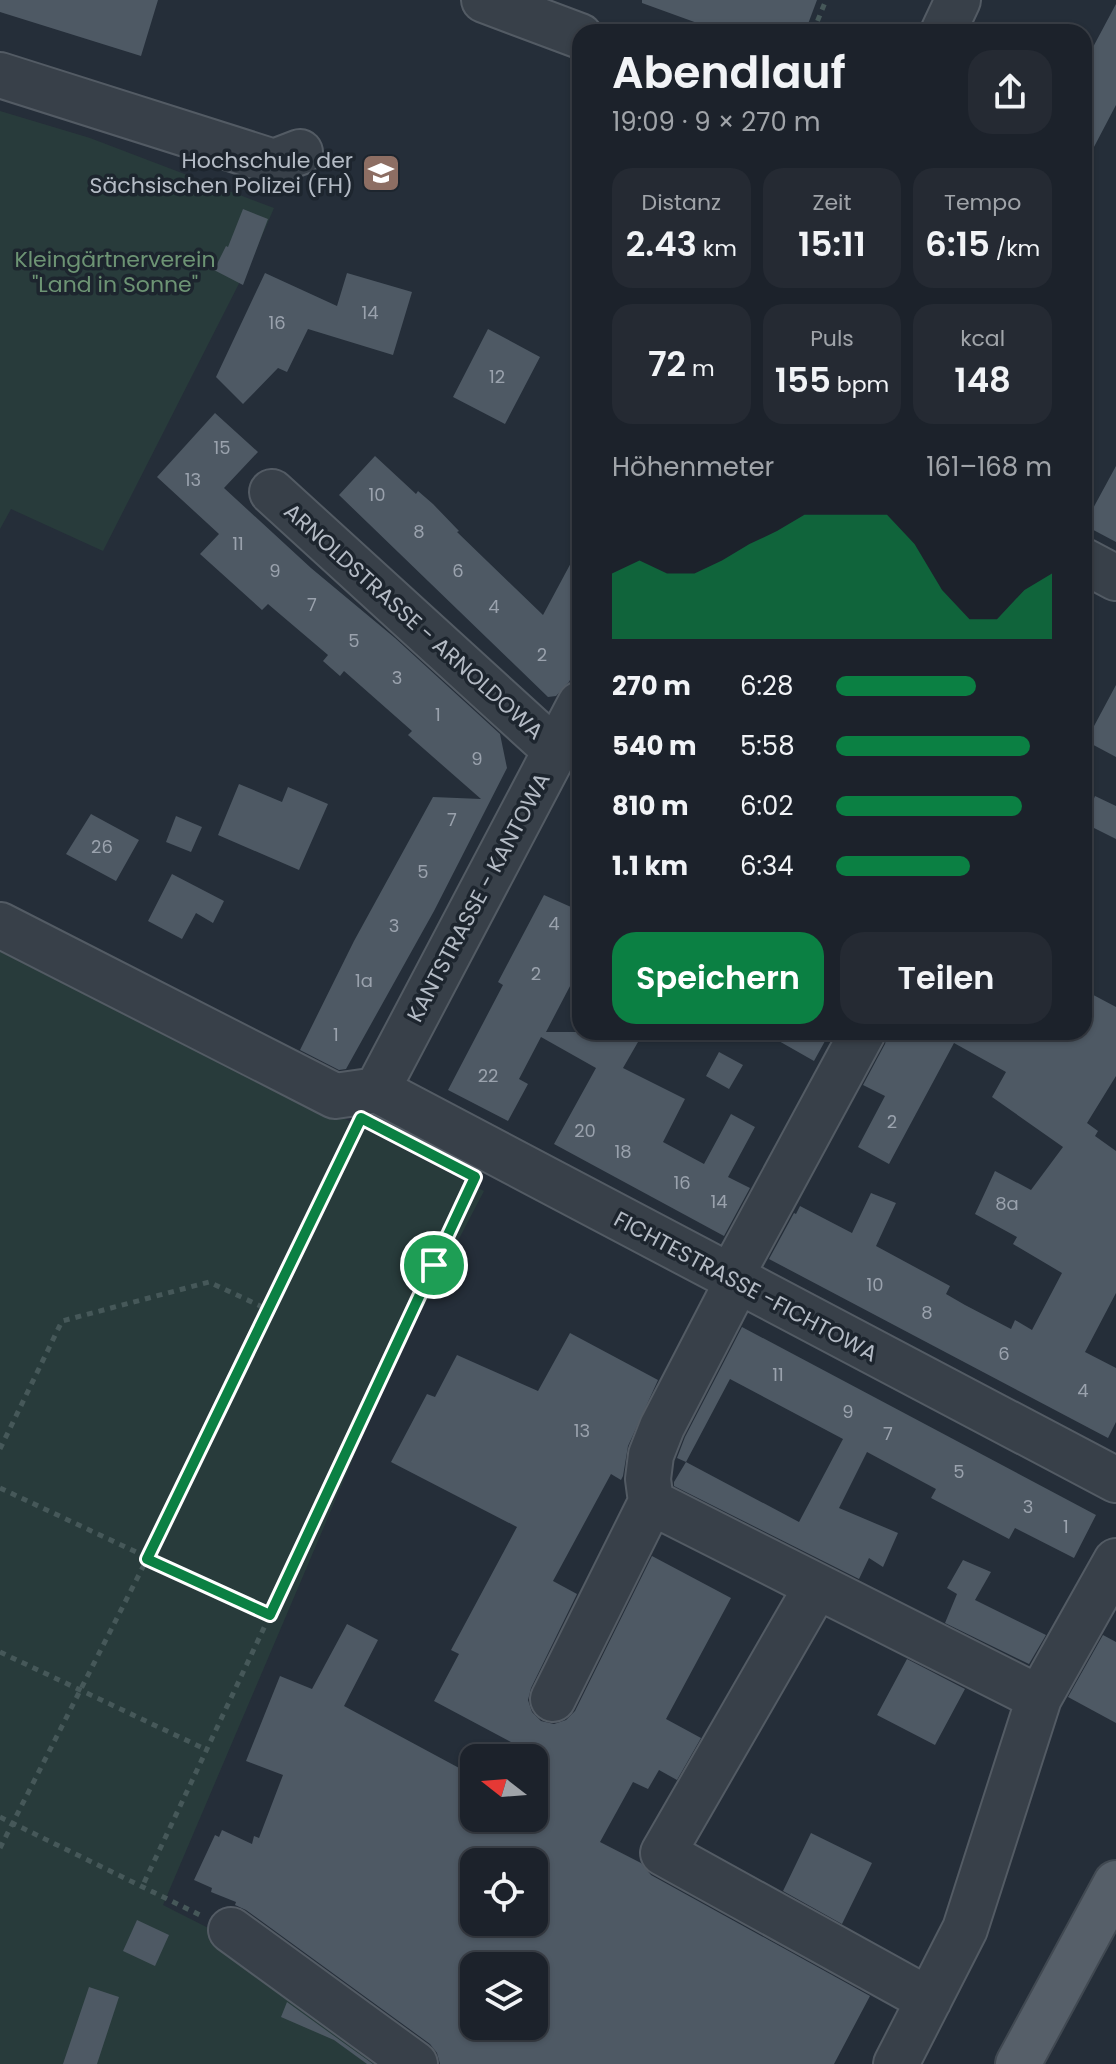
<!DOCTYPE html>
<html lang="de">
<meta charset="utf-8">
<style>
:root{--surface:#1c222b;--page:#252a33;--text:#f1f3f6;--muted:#a0a4a9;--line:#3a3f47;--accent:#0b8043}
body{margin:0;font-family:Poppins,sans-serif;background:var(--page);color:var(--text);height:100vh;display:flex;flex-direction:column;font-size:30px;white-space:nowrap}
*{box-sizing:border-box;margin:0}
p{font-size:26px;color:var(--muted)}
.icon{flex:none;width:44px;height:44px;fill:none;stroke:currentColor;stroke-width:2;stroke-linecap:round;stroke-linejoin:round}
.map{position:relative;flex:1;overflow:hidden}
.drawer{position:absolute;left:572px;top:24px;width:520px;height:1016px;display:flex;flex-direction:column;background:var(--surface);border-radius:24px;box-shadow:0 2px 6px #0004,0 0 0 2px var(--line)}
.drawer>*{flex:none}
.needle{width:52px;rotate:287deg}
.controls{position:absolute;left:460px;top:1744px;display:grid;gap:16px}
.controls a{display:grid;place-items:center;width:88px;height:88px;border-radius:16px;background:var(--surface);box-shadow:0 2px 6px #0004,0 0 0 2px var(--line);font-size:40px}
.pin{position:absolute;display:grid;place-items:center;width:68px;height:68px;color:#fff;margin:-34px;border:4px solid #fff;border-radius:50%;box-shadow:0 2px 8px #0007}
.round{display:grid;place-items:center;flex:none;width:84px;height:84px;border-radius:24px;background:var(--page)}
.summary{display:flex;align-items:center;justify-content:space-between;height:136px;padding:0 40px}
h1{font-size:44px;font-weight:600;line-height:60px}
.metrics{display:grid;grid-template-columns:repeat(3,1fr);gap:12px;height:136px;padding:8px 40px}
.metrics div{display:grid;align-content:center;border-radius:20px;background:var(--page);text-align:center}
.metrics b{font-size:34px;font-weight:600}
.metrics small{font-size:22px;font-weight:400}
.metrics p{font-size:22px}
.chart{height:224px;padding:16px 40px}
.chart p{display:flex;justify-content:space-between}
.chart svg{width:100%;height:144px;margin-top:8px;fill:var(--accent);opacity:.7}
.action{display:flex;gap:16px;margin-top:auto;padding:16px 40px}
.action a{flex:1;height:92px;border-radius:24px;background:var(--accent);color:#fff;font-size:32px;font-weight:600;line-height:92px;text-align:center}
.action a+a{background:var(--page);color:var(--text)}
ul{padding:0 40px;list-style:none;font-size:26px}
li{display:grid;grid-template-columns:128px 96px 1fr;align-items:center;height:60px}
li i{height:20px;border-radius:10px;background:var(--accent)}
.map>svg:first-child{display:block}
</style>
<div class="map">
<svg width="1116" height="2064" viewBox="0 0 1116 2064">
<rect width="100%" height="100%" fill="#252e39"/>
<!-- green -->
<path fill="#283b3b" d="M 0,111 L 90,138 L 274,208 L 255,252 L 103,551 L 11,509 L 0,529 Z
M 0,940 L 484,1191 L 392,1367 L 163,1905 L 232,1940 L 407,2064 L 0,2064 Z"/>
<!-- building -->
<path fill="#4e5964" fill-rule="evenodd" d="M 0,0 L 158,0 L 141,56 L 0,12 Z
M 642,0 L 817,0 L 805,32 L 722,32 L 642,3 Z
M 1116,4 L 1116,105 L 1084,166 L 1084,64 Z
M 243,209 L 268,219 L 243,285 L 214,270 L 226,246 L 228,247 Z
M 265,273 L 337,306 L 347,273 L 412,292 L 393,355 L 308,329 L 287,372 L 278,368 L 243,404 L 216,377 Z
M 488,329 L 540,357 L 505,424 L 453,397 Z
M 215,413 L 258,452 L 224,488 L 311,568 L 395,638 L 500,734 L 507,768 L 434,911 L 346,1069 L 339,1070 L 300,1050 L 354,941 L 433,797 L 481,799 L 408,735 L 412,731 L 344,671 L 340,676 L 323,661 L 328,655 L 268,604 L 262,610 L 200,554 L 219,534 L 157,477 Z
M 375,456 L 416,494 L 418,491 L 433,504 L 459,531 L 457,532 L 543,615 L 580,546 L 580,661 L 569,682 L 556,696 L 548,697 L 339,495 Z
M 1116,466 L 1116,542 L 1084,525 Z
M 1116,685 L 1116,757 L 1086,741 Z
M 239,784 L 282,802 L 288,787 L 328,804 L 299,870 L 218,835 Z
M 1095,796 L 1116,806 L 1116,839 L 1084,823 Z
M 91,814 L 139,840 L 116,881 L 66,854 Z
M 176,816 L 202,827 L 191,852 L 166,842 Z
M 172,874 L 224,901 L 213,923 L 196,913 L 182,939 L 148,921 Z
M 544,895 L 580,911 L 580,967 L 546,1032 L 619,1032 L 638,1042 L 623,1068 L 685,1099 L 663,1142 L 704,1164 L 731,1114 L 755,1127 L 728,1177 L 750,1188 L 724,1236 L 554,1144 L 596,1068 L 541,1037 L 519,1079 L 528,1084 L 508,1121 L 448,1090 L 503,985 L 498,982 Z
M 1084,990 L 1116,1007 L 1116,1076 L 1087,1123 L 1098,1131 L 1095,1136 L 1116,1151 L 1116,1293 L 1085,1352 L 1116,1368 L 1116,1422 L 1108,1438 L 769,1259 L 794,1213 L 796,1214 L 800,1206 L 852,1233 L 871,1193 L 896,1203 L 876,1246 L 950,1286 L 946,1294 L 965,1305 L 1011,1329 L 1015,1320 L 1032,1330 L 1062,1273 L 1013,1244 L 1017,1237 L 975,1214 L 995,1171 L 1031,1190 L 1063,1147 L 992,1097 L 1006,1072 L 954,1043 L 889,1164 L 858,1147 L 885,1096 L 863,1085 L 885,1044 L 888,1032 L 1084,1032 Z
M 763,1032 L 830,1032 L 814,1061 Z
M 719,1052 L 743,1065 L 729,1089 L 706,1076 Z
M 742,1327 L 1096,1515 L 1074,1558 L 1015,1528 L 1009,1539 L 931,1498 L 936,1489 L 867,1452 L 839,1508 L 898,1533 L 883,1567 L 869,1558 L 859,1579 L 674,1486 L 674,1482 L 686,1462 L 677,1458 L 685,1437 ZM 730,1379 L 843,1439 L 799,1522 L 686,1462 Z
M 570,1333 L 658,1380 L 628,1446 L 623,1476 L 621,1480 L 611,1474 L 553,1581 L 577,1594 L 531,1688 L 528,1700 L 532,1712 L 541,1721 L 554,1724 L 566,1720 L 575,1711 L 652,1556 L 731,1598 L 666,1719 L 701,1738 L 677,1780 L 659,1770 L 648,1789 L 633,1782 L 600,1842 L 641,1863 L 651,1875 L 870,1996 L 834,2064 L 440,2064 L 437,2053 L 430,2044 L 246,1910 L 235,1905 L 236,1902 L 211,1892 L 212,1888 L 194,1880 L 215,1835 L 219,1837 L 222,1830 L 252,1844 L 254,1836 L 259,1838 L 283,1775 L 246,1761 L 280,1676 L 312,1689 L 347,1624 L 378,1640 L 344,1706 L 474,1776 L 474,1818 L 534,1818 L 534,1758 L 502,1758 L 511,1742 L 434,1701 L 459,1654 L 451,1650 L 517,1527 L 391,1462 L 427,1394 L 435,1397 L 457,1355 L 538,1391 ZM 474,1862 L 534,1862 L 534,1922 L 474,1922 ZM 474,1966 L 534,1966 L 534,2026 L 474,2026 Z
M 963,1560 L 991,1572 L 975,1600 L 1046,1635 L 1029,1664 L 945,1623 L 957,1594 L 947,1588 Z
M 1103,1635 L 1116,1642 L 1116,1723 L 1068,1697 Z
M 907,1659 L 965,1689 L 935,1745 L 877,1715 Z
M 811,1833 L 872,1863 L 842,1924 L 783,1891 Z
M 137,1920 L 169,1935 L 155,1966 L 123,1951 Z
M 89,1987 L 119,1997 L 97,2064 L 63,2064 Z
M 287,2002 L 373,2064 L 367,2064 L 334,2040 L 281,2017 Z"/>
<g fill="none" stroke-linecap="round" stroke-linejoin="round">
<!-- minor casing -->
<g stroke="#535b64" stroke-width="48">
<path id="minor" d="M 484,0 L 580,36
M 943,32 L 958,0
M 0,75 L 274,162 L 300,152
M 272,492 L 555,750
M 1084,561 L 1116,578
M 0,925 L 335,1096 L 377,1090
M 377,1090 L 1116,1480
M 377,1090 L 580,704
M 730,1278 L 863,1032
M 651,1502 L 648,1479 L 651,1455 L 662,1427 L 737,1282
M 553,1699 L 651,1502 L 817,1586
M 231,1930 L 415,2064
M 929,2000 L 663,1853 L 817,1586 L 1039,1698
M 896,2064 L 965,1929 L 1039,1698 L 1116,1561"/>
</g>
<!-- major casing -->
<g stroke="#414952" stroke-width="48">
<path id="major" d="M 1018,2064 L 1116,1883"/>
</g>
<!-- path -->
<path stroke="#465859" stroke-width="5" stroke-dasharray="6 6" stroke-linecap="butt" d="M 813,32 L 826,0
M 0,1449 L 62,1321 L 209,1282 L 269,1310
M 0,1488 L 270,1615 L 142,1887
M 270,1615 L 473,1181
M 0,1652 L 207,1750
M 0,1817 L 202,1916
M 0,1848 L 147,1559 L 356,1128"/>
<!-- minor -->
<use href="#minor" stroke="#384049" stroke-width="44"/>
<!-- major -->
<use href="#major" stroke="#565f69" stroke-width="44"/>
</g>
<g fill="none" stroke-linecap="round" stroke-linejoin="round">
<!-- route casing -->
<g stroke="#fff" stroke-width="16">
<path id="route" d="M 361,1118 L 475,1177 L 270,1615 L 147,1559 Z"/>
</g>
<!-- route -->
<use href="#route" stroke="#0b8043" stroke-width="10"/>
</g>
<!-- icons -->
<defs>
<g id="university-square" transform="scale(2)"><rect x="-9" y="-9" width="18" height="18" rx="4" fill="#8d6e63" stroke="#1d252e"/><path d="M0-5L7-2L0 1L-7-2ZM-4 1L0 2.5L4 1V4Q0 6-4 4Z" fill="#fff"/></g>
</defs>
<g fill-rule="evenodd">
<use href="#university-square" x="381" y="173"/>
</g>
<g text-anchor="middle" stroke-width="7" stroke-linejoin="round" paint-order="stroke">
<!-- number labels -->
<g font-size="18" fill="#9aa2ad">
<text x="370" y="319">14</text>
<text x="277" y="329">16</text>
<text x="497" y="383">12</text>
<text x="222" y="454">15</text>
<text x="193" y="486">13</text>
<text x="377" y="501">10</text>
<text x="419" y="538">8</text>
<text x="238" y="550">11</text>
<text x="275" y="577">9</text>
<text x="458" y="577">6</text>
<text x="312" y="611">7</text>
<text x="494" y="613">4</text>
<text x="354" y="647">5</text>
<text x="542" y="661">2</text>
<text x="397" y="684">3</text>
<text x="438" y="721">1</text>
<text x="477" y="765">9</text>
<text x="452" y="826">7</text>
<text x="102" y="853">26</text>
<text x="423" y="878">5</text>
<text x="554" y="930">4</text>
<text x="394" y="932">3</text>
<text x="536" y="980">2</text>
<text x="364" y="987">1a</text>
<text x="336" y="1041">1</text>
<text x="488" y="1082">22</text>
<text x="892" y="1128">2</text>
<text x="585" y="1137">20</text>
<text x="623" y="1158">18</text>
<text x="682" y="1189">16</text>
<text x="719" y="1208">14</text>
<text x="1007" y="1210">8a</text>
<text x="875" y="1291">10</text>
<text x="927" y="1319">8</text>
<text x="1004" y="1360">6</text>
<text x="778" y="1381">11</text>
<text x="1083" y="1397">4</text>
<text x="848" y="1418">9</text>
<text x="582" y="1437">13</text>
<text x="888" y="1440">7</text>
<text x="959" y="1478">5</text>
<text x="1028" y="1513">3</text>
<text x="1066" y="1533">1</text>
</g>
<!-- poi labels -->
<g font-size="22" fill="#b4bbc5" stroke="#1d252e" text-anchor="end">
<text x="353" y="168">Hochschule der<tspan x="353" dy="25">Sächsischen Polizei (FH)</tspan></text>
</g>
<!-- park labels -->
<g font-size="22" fill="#6d9474" stroke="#1d252e">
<text x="115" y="267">Kleingärtnerverein<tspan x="115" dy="25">"Land in Sonne"</tspan></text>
</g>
<!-- street labels -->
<g font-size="22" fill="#b4bbc5" stroke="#1d252e">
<text transform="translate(414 621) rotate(42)" y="8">ARNOLDSTRASSE - ARNOLDOWA</text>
<text transform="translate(478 897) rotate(-62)" y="8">KANTSTRASSE - KANTOWA</text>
<text transform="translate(746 1286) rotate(28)" y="8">FICHTESTRASSE -FICHTOWA</text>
</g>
</g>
</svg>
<div class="controls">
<a><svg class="needle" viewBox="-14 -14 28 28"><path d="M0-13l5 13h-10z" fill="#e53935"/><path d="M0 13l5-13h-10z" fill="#a0a4a9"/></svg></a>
<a><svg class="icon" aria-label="locate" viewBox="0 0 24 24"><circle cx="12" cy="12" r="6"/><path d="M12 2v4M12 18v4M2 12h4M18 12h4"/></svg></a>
<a><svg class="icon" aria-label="layers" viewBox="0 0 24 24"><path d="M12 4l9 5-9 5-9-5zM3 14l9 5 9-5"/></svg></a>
</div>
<div class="pin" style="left:434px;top:1265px;background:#1e9e55"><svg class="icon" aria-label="arrive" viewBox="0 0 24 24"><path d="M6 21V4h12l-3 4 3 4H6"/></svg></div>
<section class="drawer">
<div class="summary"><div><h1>Abendlauf</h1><p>19:09 · 9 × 270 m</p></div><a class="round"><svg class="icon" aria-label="share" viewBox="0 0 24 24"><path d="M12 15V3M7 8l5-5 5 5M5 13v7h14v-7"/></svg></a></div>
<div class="metrics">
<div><p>Distanz</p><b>2.43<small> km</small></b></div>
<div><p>Zeit</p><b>15:11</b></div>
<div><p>Tempo</p><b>6:15<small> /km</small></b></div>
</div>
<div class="metrics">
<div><b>72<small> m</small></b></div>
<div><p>Puls</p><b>155<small> bpm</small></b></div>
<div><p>kcal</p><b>148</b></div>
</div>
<div class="chart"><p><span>Höhenmeter</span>161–168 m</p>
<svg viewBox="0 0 160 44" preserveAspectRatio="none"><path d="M0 44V24L10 20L20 24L30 24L40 20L50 15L60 11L70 6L80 6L90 6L100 6L110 15L120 29L130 38L140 38L150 29L160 24V44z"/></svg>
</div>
<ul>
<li><b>270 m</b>6:28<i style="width:65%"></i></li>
<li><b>540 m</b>5:58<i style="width:90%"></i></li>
<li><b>810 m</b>6:02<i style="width:86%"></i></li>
<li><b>1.1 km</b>6:34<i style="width:62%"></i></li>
</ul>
<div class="action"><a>Speichern</a><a>Teilen</a></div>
</section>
</div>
